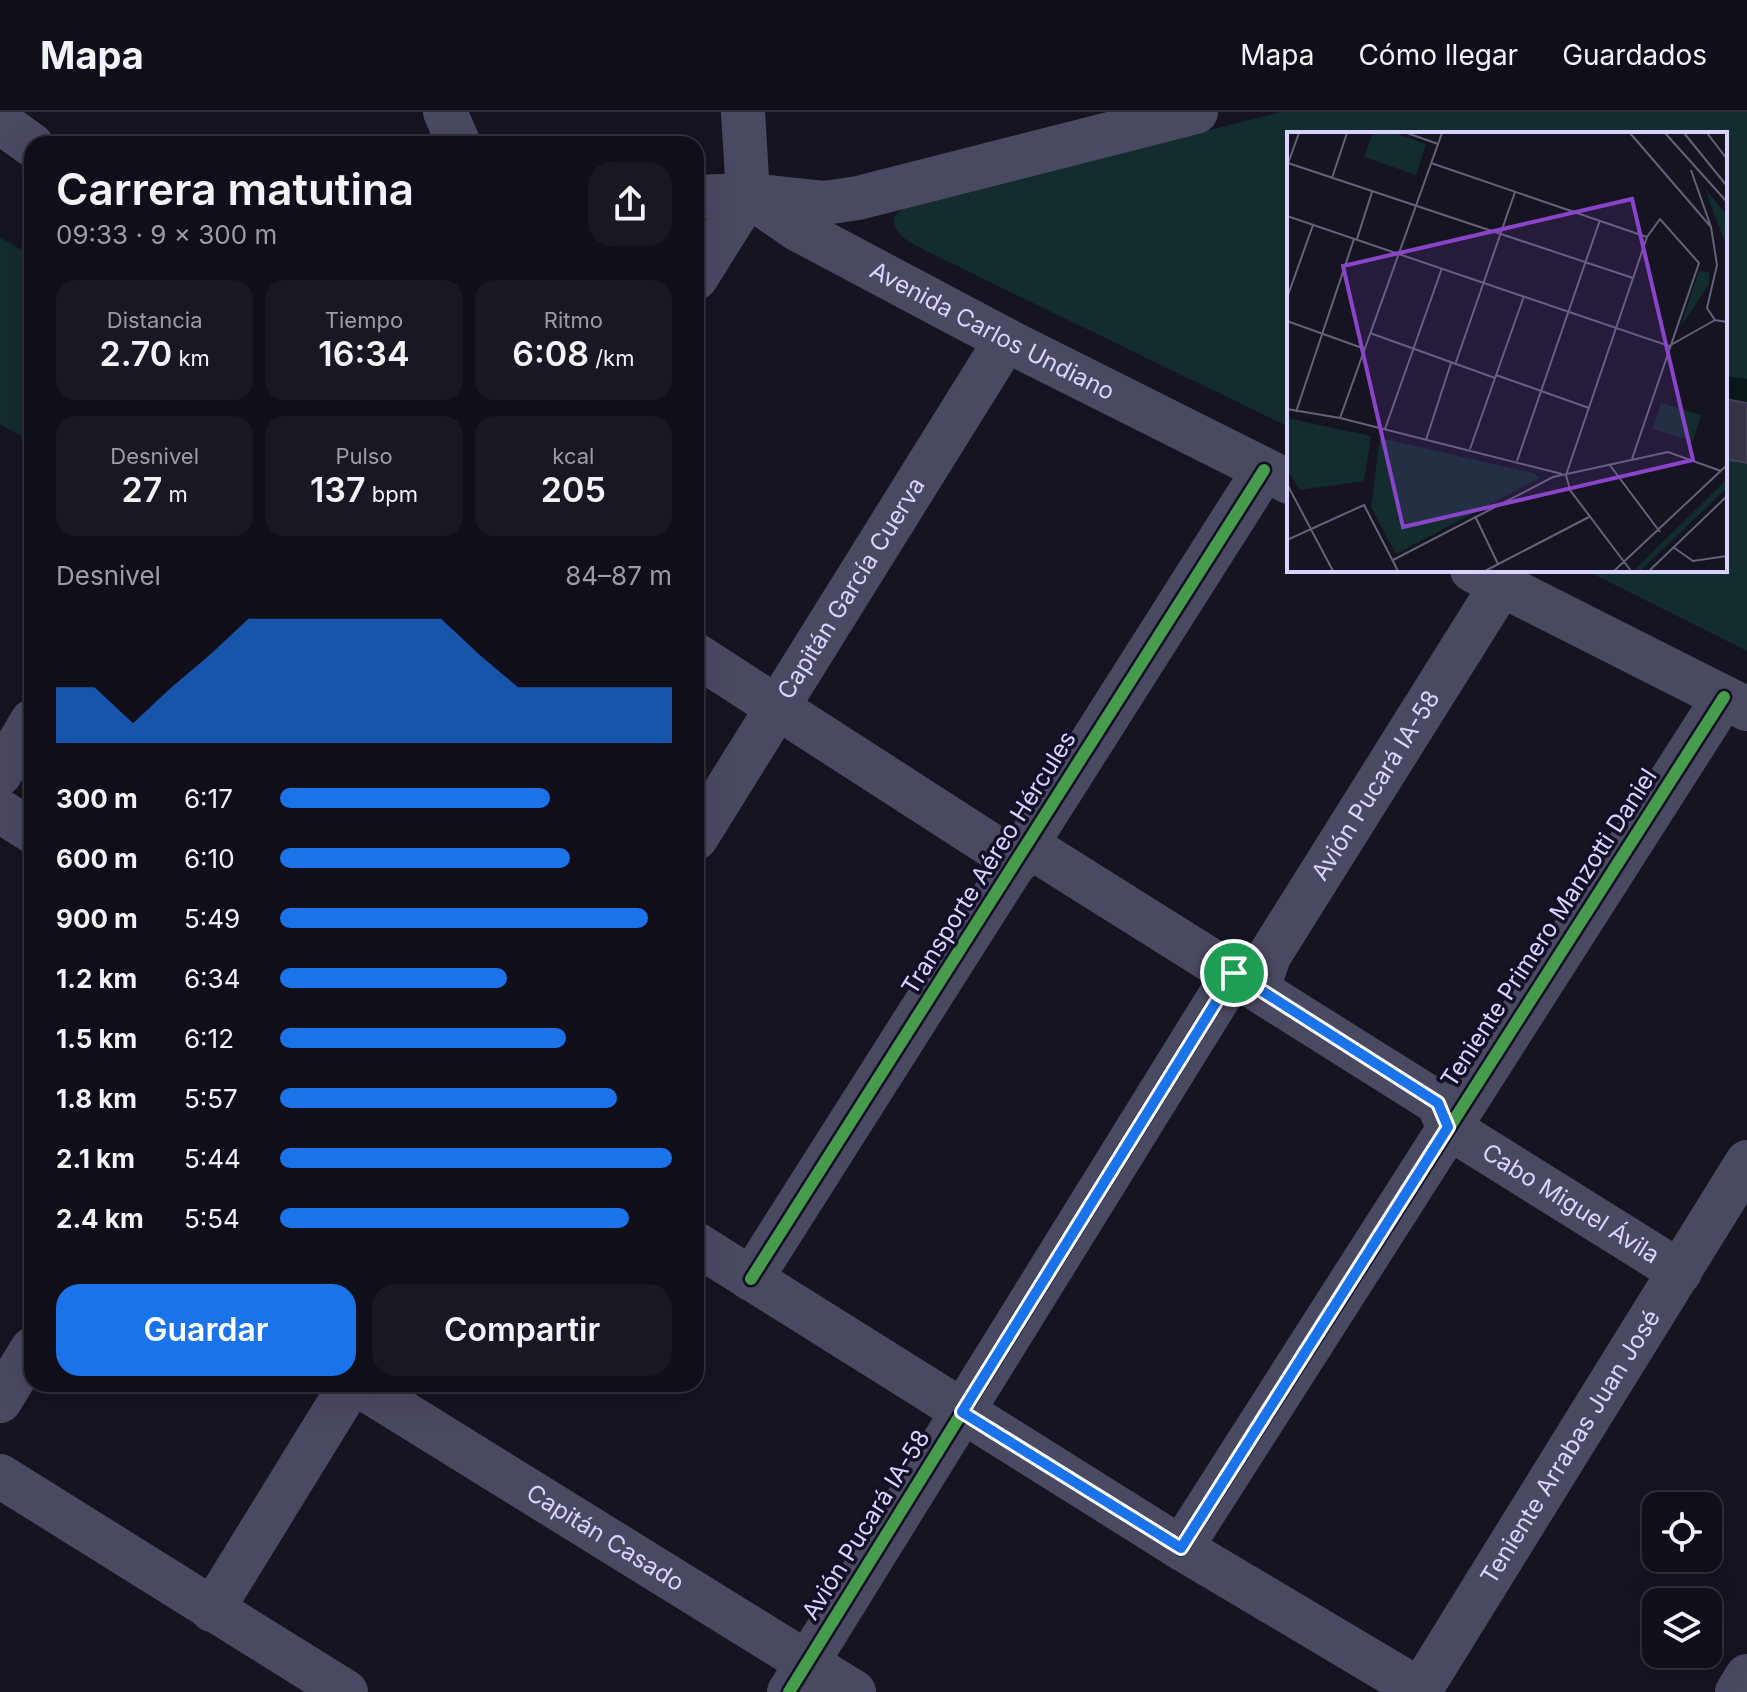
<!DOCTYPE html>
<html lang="es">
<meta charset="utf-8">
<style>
:root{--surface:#100f19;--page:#191822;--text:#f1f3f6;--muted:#9c9ca2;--line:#302f38;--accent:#1a73e8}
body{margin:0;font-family:Inter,sans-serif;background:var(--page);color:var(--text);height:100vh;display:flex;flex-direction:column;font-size:30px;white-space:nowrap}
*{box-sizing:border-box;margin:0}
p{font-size:26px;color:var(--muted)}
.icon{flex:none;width:44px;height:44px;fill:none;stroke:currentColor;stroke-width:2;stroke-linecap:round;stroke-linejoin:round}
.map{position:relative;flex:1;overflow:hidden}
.details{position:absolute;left:24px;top:24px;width:680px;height:1256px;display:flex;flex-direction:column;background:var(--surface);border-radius:24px;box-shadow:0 8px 32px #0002,0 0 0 2px var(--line)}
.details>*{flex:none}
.tools{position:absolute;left:1642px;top:1380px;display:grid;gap:16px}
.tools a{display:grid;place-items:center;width:80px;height:80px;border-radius:16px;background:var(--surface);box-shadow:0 8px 32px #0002,0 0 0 2px var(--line);font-size:40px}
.pin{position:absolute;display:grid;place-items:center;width:68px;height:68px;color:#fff;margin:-34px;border:4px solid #fff;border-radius:50%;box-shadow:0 2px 8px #0007}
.round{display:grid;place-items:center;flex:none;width:84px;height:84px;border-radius:24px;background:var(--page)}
.overview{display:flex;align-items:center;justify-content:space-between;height:136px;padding:0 32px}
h1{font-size:44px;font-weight:600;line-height:60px}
.stats{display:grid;grid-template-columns:repeat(3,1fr);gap:12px;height:136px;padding:8px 32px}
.stats div{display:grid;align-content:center;border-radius:20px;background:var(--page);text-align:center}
.stats b{font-size:34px;font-weight:600}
.stats small{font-size:22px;font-weight:400}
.stats p{font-size:22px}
.chart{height:224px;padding:16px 32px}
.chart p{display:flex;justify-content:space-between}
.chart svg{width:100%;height:144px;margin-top:8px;fill:var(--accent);opacity:.7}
.action{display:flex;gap:16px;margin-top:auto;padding:16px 32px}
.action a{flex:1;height:92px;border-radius:24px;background:var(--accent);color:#fff;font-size:32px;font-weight:600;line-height:92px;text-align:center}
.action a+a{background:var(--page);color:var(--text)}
ul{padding:0 32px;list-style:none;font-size:26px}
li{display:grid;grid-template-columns:128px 96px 1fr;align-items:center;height:60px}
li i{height:20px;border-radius:10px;background:var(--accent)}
header{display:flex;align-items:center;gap:48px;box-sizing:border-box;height:112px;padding:0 40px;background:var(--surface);border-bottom:2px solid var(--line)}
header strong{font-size:38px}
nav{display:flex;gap:44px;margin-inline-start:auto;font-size:28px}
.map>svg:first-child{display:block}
</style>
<header>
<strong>Mapa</strong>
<nav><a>Mapa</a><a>Cómo llegar</a><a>Guardados</a></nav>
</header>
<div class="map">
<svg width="1747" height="1580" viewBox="0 0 1747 1580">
<rect width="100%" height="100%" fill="#161421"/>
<!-- green -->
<path fill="#132c2d" d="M 1281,0 L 1747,0 L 1747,539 L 1585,458 L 1725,458 L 1725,22 L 1289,22 L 1289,315 L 930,141 C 915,132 892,125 894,105 L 904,95 Z
M 0,125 L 32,144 L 32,331 L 0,312 Z"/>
<!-- shadow -->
<path fill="#0007" d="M 1725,264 L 1747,267 L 1747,349 L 1725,345 Z"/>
<!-- building -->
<path fill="#343243" stroke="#433f54" stroke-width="2" d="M 1725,287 L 1747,291 L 1747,351 L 1725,347 Z"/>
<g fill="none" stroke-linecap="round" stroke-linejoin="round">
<!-- minor -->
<g stroke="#4a4962" stroke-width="44">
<path d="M 445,0 L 459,32"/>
<path d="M 743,0 L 748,83"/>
<path d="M 0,10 L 32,33"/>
<path id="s1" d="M 748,83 L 797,117 L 1006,228 L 1289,370"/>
<path d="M 696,85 L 748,83 L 824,91 L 858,86 L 1196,0"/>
<path d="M 696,166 L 748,83"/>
<path d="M 1472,458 L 1747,597"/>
<path d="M 696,543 L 1017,750"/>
<path d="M 0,662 L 32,609"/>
<path d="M 0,699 L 32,719"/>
<path id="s2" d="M 696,726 L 1006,228"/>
<path id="s3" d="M 1027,733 L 1438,991 L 1448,1015 L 1680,1160"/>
<path id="s4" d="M 1258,877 L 1269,844 L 1502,472"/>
<path d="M 696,1132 L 1181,1436 L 1423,1580"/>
<path d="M 751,1167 L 1264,358"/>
<path id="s5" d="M 357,1272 L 854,1580"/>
<path d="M 0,1289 L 32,1237"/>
<path d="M 0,1364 L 346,1580"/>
<path d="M 1181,1436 L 1724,585"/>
<path d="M 212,1498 L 351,1272"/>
<path d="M 789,1580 L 1234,861"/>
<path id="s6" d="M 1419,1580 L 1747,1050"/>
<path d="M 1737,1580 L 1747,1564"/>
</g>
<!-- cycleway casing -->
<g stroke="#130f26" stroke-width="17">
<path id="cycleway" d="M 751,1167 L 1264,358
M 1181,1436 L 1724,585
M 789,1580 L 1234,861"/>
</g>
<!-- cycleway -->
<use href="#cycleway" stroke="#469c4c" stroke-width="12"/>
</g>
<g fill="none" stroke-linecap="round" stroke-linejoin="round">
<!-- route casing -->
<g stroke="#fff" stroke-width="16">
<path id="route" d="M 1234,861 L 1438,991 L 1448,1015 L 1181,1436 L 962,1300 Z"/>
</g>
<!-- route -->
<use href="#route" stroke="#1a73e8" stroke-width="10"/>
</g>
<g text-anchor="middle" stroke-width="7" stroke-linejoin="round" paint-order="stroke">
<!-- street labels -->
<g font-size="24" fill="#d9d4ff" stroke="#130f26">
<text dy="8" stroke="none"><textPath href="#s1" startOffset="280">Avenida Carlos Undiano</textPath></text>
<text dy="8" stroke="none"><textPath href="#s2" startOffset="294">Capitán García Cuerva</textPath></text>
<text dy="8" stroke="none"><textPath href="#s4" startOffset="236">Avión Pucará IA-58</textPath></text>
<text transform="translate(989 751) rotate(-58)" y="8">Transporte Aéreo Hércules</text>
<text transform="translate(1549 816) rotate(-57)" y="8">Teniente Primero Manzotti Daniel</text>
<text dy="8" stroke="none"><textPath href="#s3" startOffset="656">Cabo Miguel Ávila</textPath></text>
<text dy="8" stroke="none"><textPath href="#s6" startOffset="288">Teniente Arrabas Juan José</textPath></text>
<text transform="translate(866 1413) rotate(-58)" y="8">Avión Pucará IA-58</text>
<text dy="8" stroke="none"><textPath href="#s5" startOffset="292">Capitán Casado</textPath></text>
</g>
</g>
<!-- overview -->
<g transform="translate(1287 20)">
<rect width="440" height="440" fill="#161421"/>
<path d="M 86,1 L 108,1 L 139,12 L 129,43 L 77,25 ZM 419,58 L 440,83 L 440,116 L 422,68 ZM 412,139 L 422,140 L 422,152 L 393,196 ZM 374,271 L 414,283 L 406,309 L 366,297 ZM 0,286 L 84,304 L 77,349 L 13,358 L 0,338 ZM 93,306 L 246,341 L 253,346 L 109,422 L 84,375 ZM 440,347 L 440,356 L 354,438 L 348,437 Z" fill="#132c2d"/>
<path fill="none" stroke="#64617a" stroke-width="2" d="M 120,1 L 151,12M 343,1 L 424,95 L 430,133 L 420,176 L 428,188 L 440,190M 378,1 L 440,70M 397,1 L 440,54M 420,1 L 440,27M 1,31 L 346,146M 144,31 L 360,105M 0,34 L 12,1M 404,38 L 424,95M 45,46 L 60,1M 0,84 L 382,214 L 428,188M 70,107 L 85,60M 0,166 L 26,93M 0,189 L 78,217M 83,201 L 208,246M 168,233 L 228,60M 209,243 L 302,276M 0,277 L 53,286 L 275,342M 9,280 L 67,107M 53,286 L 155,1M 98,297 L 155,136M 139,308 L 164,231M 183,317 L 237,164M 230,329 L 313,88M 322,332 L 373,400M 279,343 L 360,105 L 373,87 L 412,131 L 345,327M 279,343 L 283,358 L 344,439M 0,352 L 46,439M 188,384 L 211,432M 0,408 L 77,373 L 111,439M 386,415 L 406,429 L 440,424M 106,428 L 266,345 L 381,320 L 434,339M 198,439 L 302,385M 327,439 L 440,333M 362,439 L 440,364"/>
<path fill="#8945c9" fill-opacity="0.15" stroke="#8945c9" stroke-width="4" d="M 345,67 L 406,328 L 116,395 L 56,134 Z"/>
<rect width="440" height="440" fill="none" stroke="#d9d4ff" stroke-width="4"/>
</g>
</svg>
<div class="tools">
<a><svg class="icon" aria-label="locate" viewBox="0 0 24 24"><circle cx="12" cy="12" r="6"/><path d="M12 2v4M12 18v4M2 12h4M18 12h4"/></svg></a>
<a><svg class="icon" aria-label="layers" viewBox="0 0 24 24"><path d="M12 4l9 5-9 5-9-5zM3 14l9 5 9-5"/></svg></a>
</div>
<div class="pin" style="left:1234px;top:861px;background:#1e9e55"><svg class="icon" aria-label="arrive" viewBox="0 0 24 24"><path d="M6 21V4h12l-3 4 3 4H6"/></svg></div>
<section class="details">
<div class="overview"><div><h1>Carrera matutina</h1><p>09:33 · 9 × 300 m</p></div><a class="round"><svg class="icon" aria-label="share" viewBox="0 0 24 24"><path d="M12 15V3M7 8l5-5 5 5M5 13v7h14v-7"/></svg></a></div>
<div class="stats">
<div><p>Distancia</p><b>2.70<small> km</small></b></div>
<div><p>Tiempo</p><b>16:34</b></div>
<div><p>Ritmo</p><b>6:08<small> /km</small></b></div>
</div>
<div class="stats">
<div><p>Desnivel</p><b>27<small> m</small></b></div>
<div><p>Pulso</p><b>137<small> bpm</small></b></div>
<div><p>kcal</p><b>205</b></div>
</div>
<div class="chart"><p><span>Desnivel</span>84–87 m</p>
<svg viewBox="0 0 160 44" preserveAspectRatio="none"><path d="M0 44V27L10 27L20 38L30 27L40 17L50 6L60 6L70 6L80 6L90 6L100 6L110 17L120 27L130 27L140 27L150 27L160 27V44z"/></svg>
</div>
<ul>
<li><b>300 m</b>6:17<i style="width:69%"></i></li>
<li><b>600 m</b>6:10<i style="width:74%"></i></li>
<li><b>900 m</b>5:49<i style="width:94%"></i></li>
<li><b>1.2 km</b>6:34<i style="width:58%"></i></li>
<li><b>1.5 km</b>6:12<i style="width:73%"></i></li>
<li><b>1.8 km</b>5:57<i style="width:86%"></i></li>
<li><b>2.1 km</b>5:44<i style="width:100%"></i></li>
<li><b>2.4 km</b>5:54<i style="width:89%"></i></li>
</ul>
<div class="action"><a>Guardar</a><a>Compartir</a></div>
</section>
</div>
